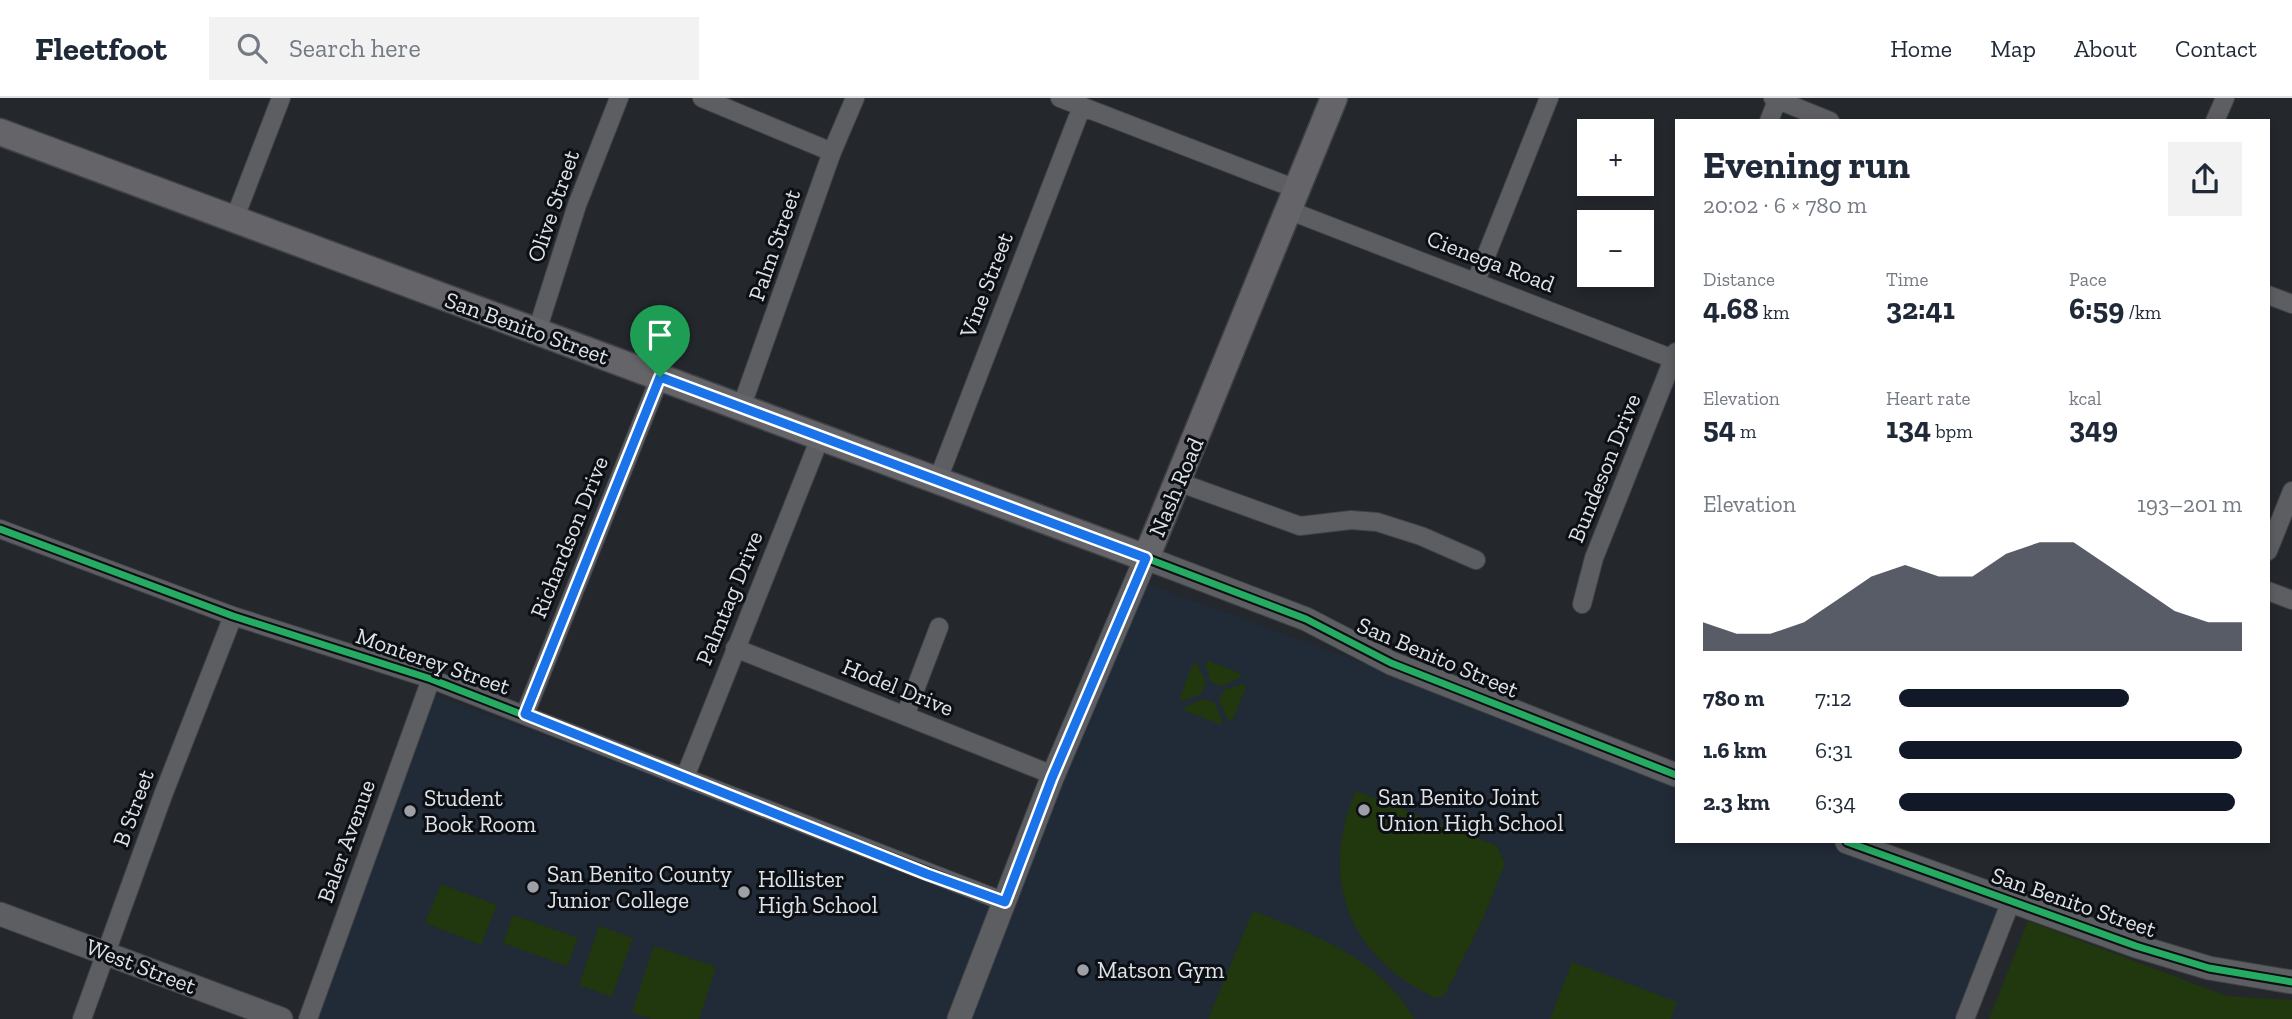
<!DOCTYPE html>
<meta charset="utf-8">
<style>
:root{--surface:#fff;--page:#f2f2f3;--text:#1f2937;--muted:#747a83;--line:#e0e1e3;--accent:#111827}
body{margin:0;font-family:"Zilla Slab",serif;background:var(--page);color:var(--text);height:100vh;display:flex;flex-direction:column;font-size:26px;white-space:nowrap}
*{box-sizing:border-box;margin:0}
p{font-size:23px;color:var(--muted)}
.icon{flex:none;width:38px;height:38px;fill:none;stroke:currentColor;stroke-width:2;stroke-linecap:round;stroke-linejoin:round}
.map{position:relative;flex:1;overflow:hidden}
.side{position:absolute;left:1675px;top:21px;width:595px;height:724px;display:flex;flex-direction:column;background:var(--surface);border-radius:0px;box-shadow:0 4px 10px #0003}
.side>*{flex:none}
.controls{position:absolute;left:1577px;top:21px;display:grid;gap:14px}
.controls a{display:grid;place-items:center;width:77px;height:77px;border-radius:0px;background:var(--surface);box-shadow:0 4px 10px #0003;font-size:35px}
.pin{position:absolute;display:grid;place-items:center;width:60px;height:60px;color:#fff;margin:-72px -30px;border-radius:50% 50% 50% 0;rotate:-45deg;box-shadow:0 0 7px #0007}
.pin .icon{rotate:45deg}
.round{display:grid;place-items:center;flex:none;width:74px;height:74px;border-radius:0px;background:var(--page)}
.headline{display:flex;align-items:center;justify-content:space-between;height:119px;padding:0 28px}
h1{font-size:38px;font-weight:700;line-height:52px}
.figures{display:grid;grid-template-columns:repeat(3,1fr);gap:10px;height:119px;padding:7px 28px}
.figures div{display:grid;align-content:center}
.figures b{font-size:30px;font-weight:700}
.figures small{font-size:19px;font-weight:400}
.figures p{font-size:19px}
.chart{height:196px;padding:14px 28px}
.chart p{display:flex;justify-content:space-between}
.chart svg{width:100%;height:126px;margin-top:7px;fill:var(--accent);opacity:.7}
ul{padding:0 28px;list-style:none;font-size:23px}
li{display:grid;grid-template-columns:112px 84px 1fr;align-items:center;height:52px}
li i{height:18px;border-radius:9px;background:var(--accent)}
header{display:flex;align-items:center;gap:42px;box-sizing:border-box;height:98px;padding:0 35px;background:var(--surface);border-bottom:2px solid var(--line)}
header strong{font-size:33px}
nav{display:flex;gap:38px;margin-inline-start:auto;font-size:24px}
.search{width:490px;height:63px;background:var(--page);display:flex;align-items:center;gap:18px;box-sizing:border-box;padding:0 24px;border-radius:0px;color:var(--muted);font-size:26px}
.map>svg:first-child{display:block}
</style>
<header>
<strong>Fleetfoot</strong>
<div class="search"><svg class="icon" aria-label="search" viewBox="0 0 24 24"><circle cx="10" cy="10" r="6"/><path d="M15 15l6 6"/></svg>Search here</div>
<nav><a>Home</a><a>Map</a><a>About</a><a>Contact</a></nav>
</header>
<div class="map">
<svg width="2292" height="921" viewBox="0 0 2292 921">
<rect width="100%" height="100%" fill="#24272c"/>
<!-- built -->
<path fill="#212a37" d="M 1146,485 L 1676,681 L 1676,744 L 1847,744 L 2014,805 L 1966,921 L 314,921 L 429,595 L 1011,809 Z"/>
<!-- green -->
<path fill="#21370d" d="M 1208,563 L 1239,575 L 1241,579 L 1222,588 L 1211,584 L 1205,566 Z
M 1197,565 L 1206,585 L 1201,596 L 1182,603 L 1180,599 L 1192,567 Z
M 1244,586 L 1246,589 L 1233,621 L 1228,622 L 1219,603 L 1224,592 Z
M 1204,601 L 1215,605 L 1223,625 L 1219,626 L 1186,613 L 1185,609 Z
M 1356,693 L 1497,748 L 1505,766 L 1484,818 L 1445,897 L 1436,900 C 1350,860 1317,781 1356,693 Z
M 441,786 L 497,807 L 481,847 L 425,825 Z
M 1253,813 C 1315,837 1380,860 1414,921 L 1208,921 Z
M 513,817 L 578,840 L 567,868 L 503,845 Z
M 2028,823 L 2227,898 L 2292,902 L 2292,921 L 1989,921 Z
M 599,828 L 633,840 L 612,899 L 579,887 Z
M 654,848 L 716,869 L 699,921 L 651,921 L 632,914 Z
M 1572,864 L 1677,904 L 1671,921 L 1550,921 Z"/>
<g fill="none" stroke-linecap="round" stroke-linejoin="round">
<!-- minor casing -->
<g stroke="#404247" stroke-width="20">
<path id="minor" d="M 702,0 L 832,54
M 1060,0 L 1296,91
M 1773,0 L 1830,23
M 1769,23 L 1778,0
M 2215,23 L 2225,0
M 1288,112 L 1676,262
M 234,122 L 281,0
M 1476,183 L 1549,0
M 2268,197 L 2292,206
M 537,233 L 577,107 L 619,0
M 741,310 L 832,54 L 855,0
M 937,384 L 1082,8
M 1178,384 L 1300,428 L 1351,422 L 1377,424 L 1421,438 L 1476,462
M 0,431 L 233,518 L 431,581 L 1005,804
M 2268,453 L 2292,393
M 2268,493 L 2292,502
M 1582,506 L 1594,460 L 1676,254
M 735,550 L 1043,673
M 525,616 L 660,279
M 905,618 L 939,529
M 685,679 L 820,340
M 82,921 L 163,697 L 233,518
M 308,921 L 431,581
M 1965,921 L 2011,803"/>
</g>
<!-- tertiary casing -->
<g stroke="#404247" stroke-width="25">
<path id="tertiary" d="M 1847,744 L 2136,848 L 2209,870 L 2292,884
M 0,816 L 281,921
M 959,921 L 1052,680 L 1146,460 L 1306,521 L 1391,565 L 1676,677"/>
</g>
<!-- secondary casing -->
<g stroke="#404247" stroke-width="29">
<path id="secondary" d="M 0,34 L 1146,460 L 1334,0"/>
</g>
<!-- minor -->
<use href="#minor" stroke="#5c5e62" stroke-width="18"/>
<!-- tertiary -->
<use href="#tertiary" stroke="#5c5e62" stroke-width="23"/>
<!-- secondary -->
<use href="#secondary" stroke="#656468" stroke-width="26"/>
<!-- cycleway casing -->
<g stroke="#0c0f13" stroke-width="11">
<path id="cycleway" d="M 0,431 L 233,518 L 431,581 L 1005,804
M 1146,460 L 1306,521 L 1391,565 L 1676,677
M 1847,744 L 2136,848 L 2209,870 L 2292,884"/>
</g>
<!-- cycleway -->
<use href="#cycleway" stroke="#26ab63" stroke-width="7"/>
</g>
<g fill="none" stroke-linecap="round" stroke-linejoin="round">
<!-- route casing -->
<g stroke="#fff" stroke-width="14">
<path id="route" d="M 660,279 L 1146,460 L 1052,680 L 1005,804 L 927,776 L 525,616 Z"/>
</g>
<!-- route -->
<use href="#route" stroke="#1a73e8" stroke-width="9"/>
</g>
<!-- markers -->
<g fill="#9da1a7" stroke="#0c0f13" stroke-width="2.5">
<circle cx="1364" cy="712" r="7"/>
<circle cx="410" cy="713" r="7"/>
<circle cx="533" cy="789" r="7"/>
<circle cx="744" cy="794" r="7"/>
<circle cx="1083" cy="872" r="7"/>
</g>
<g text-anchor="middle" stroke-width="6" stroke-linejoin="round" paint-order="stroke">
<!-- street labels -->
<g font-size="23" fill="#dee3e9" stroke="#0c0f13">
<text transform="translate(553 108) rotate(-71)" y="8">Olive Street</text>
<text transform="translate(774 147) rotate(-71)" y="8">Palm Street</text>
<text transform="translate(1491 163) rotate(21)" y="8">Cienega Road</text>
<text transform="translate(986 187) rotate(-69)" y="8">Vine Street</text>
<text transform="translate(527 230) rotate(20)" y="8">San Benito Street</text>
<text transform="translate(1604 370) rotate(-68)" y="8">Bundeson Drive</text>
<text transform="translate(1176 389) rotate(-67)" y="8">Nash Road</text>
<text transform="translate(569 439) rotate(-68)" y="8">Richardson Drive</text>
<text transform="translate(729 500) rotate(-68)" y="8">Palmtag Drive</text>
<text transform="translate(1438 559) rotate(23)" y="8">San Benito Street</text>
<text transform="translate(433 563) rotate(19)" y="8">Monterey Street</text>
<text transform="translate(898 589) rotate(22)" y="8">Hodel Drive</text>
<text transform="translate(133 710) rotate(-70)" y="8">B Street</text>
<text transform="translate(346 743) rotate(-70)" y="8">Baler Avenue</text>
<text transform="translate(2074 804) rotate(19)" y="8">San Benito Street</text>
<text transform="translate(141 868) rotate(21)" y="8">West Street</text>
</g>
<!-- poi labels -->
<g font-size="23" fill="#dee3e9" stroke="#0c0f13" text-anchor="start">
<text x="1378" y="707">San Benito Joint<tspan x="1378" dy="26">Union High School</tspan></text>
<text x="424" y="708">Student<tspan x="424" dy="26">Book Room</tspan></text>
<text x="547" y="784">San Benito County<tspan x="547" dy="26">Junior College</tspan></text>
<text x="758" y="789">Hollister<tspan x="758" dy="26">High School</tspan></text>
<text x="1097" y="880">Matson Gym</text>
</g>
</g>
</svg>
<div class="controls">
<a>+</a>
<a>−</a>
</div>
<div class="pin" style="left:660px;top:279px;background:#1e9e55"><svg class="icon" aria-label="arrive" viewBox="0 0 24 24"><path d="M6 21V4h12l-3 4 3 4H6"/></svg></div>
<section class="side">
<div class="headline"><div><h1>Evening run</h1><p>20:02 · 6 × 780 m</p></div><a class="round"><svg class="icon" aria-label="share" viewBox="0 0 24 24"><path d="M12 15V3M7 8l5-5 5 5M5 13v7h14v-7"/></svg></a></div>
<div class="figures">
<div><p>Distance</p><b>4.68<small> km</small></b></div>
<div><p>Time</p><b>32:41</b></div>
<div><p>Pace</p><b>6:59<small> /km</small></b></div>
</div>
<div class="figures">
<div><p>Elevation</p><b>54<small> m</small></b></div>
<div><p>Heart rate</p><b>134<small> bpm</small></b></div>
<div><p>kcal</p><b>349</b></div>
</div>
<div class="chart"><p><span>Elevation</span>193–201 m</p>
<svg viewBox="0 0 160 44" preserveAspectRatio="none"><path d="M0 44V34L10 38L20 38L30 34L40 26L50 18L60 14L70 18L80 18L90 10L100 6L110 6L120 14L130 22L140 30L150 34L160 34V44z"/></svg>
</div>
<ul>
<li><b>780 m</b>7:12<i style="width:67%"></i></li>
<li><b>1.6 km</b>6:31<i style="width:100%"></i></li>
<li><b>2.3 km</b>6:34<i style="width:98%"></i></li>
</ul>
</section>
</div>
